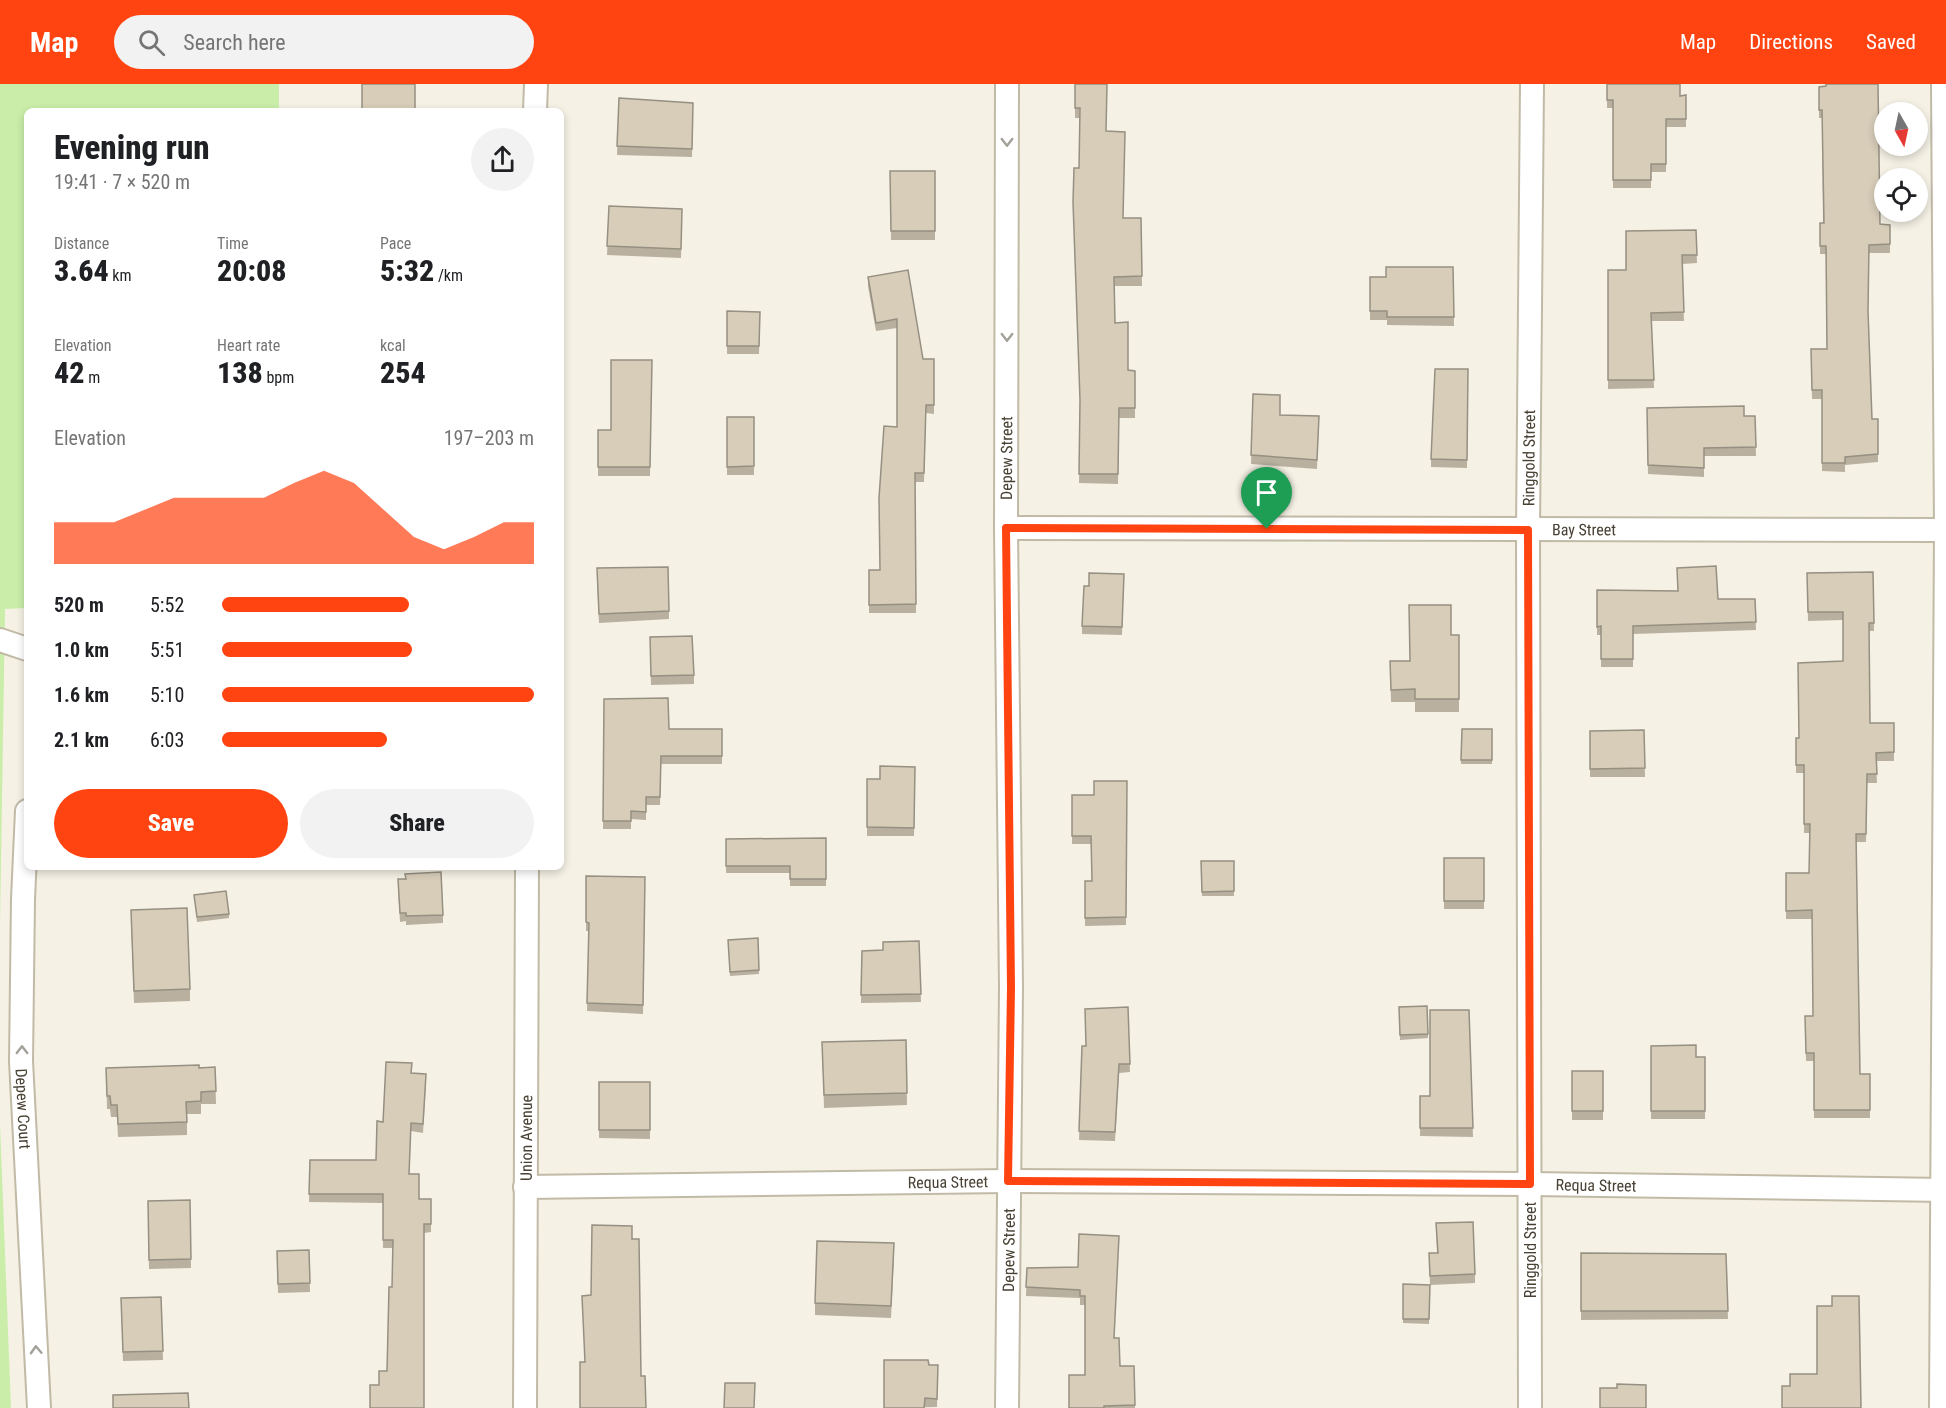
<!DOCTYPE html>
<meta charset="utf-8">
<style>
:root{--surface:#fff;--page:#f2f2f2;--text:#202124;--muted:#757577;--accent:#ff4412}
body{margin:0;font-family:"Roboto Condensed",sans-serif;background:var(--page);color:var(--text);height:100vh;display:flex;flex-direction:column;font-size:22px;white-space:nowrap}
*{box-sizing:border-box;margin:0}
p{font-size:20px;color:var(--muted)}
.icon{flex:none;width:33px;height:33px;fill:none;stroke:currentColor;stroke-width:2;stroke-linecap:round;stroke-linejoin:round}
.map{position:relative;flex:1;overflow:hidden}
.panel{position:absolute;left:24px;top:24px;width:540px;height:762px;display:flex;flex-direction:column;background:var(--surface);border-radius:9px;box-shadow:0 3px 9px #0003}
.panel>*{flex:none}
.needle{width:39px;rotate:171deg}
.fabs{position:absolute;left:1874px;top:18px;display:grid;gap:12px}
.fabs a{display:grid;place-items:center;width:54px;height:54px;border-radius:50%;background:var(--surface);box-shadow:0 3px 9px #0003;font-size:30px}
.pin{position:absolute;display:grid;place-items:center;width:51px;height:51px;color:#fff;margin:-62px -26px;border-radius:50% 50% 50% 0;rotate:-45deg;box-shadow:0 0 6px #0007}
.pin .icon{rotate:45deg}
.round{display:grid;place-items:center;flex:none;width:63px;height:63px;border-radius:32px;background:var(--page)}
.headline{display:flex;align-items:center;justify-content:space-between;height:102px;padding:0 30px}
h1{font-size:33px;font-weight:800;line-height:45px}
.figures{display:grid;grid-template-columns:repeat(3,1fr);gap:9px;height:102px;padding:6px 30px}
.figures div{display:grid;align-content:center}
.figures b{font-size:30px;font-weight:800}
.figures small{font-size:16px;font-weight:400}
.figures p{font-size:16px}
.chart{height:168px;padding:12px 30px}
.chart p{display:flex;justify-content:space-between}
.chart svg{width:100%;height:108px;margin-top:6px;fill:var(--accent);opacity:.7}
.button{display:flex;gap:12px;margin-top:auto;padding:12px 30px}
.button a{flex:1;height:69px;border-radius:36px;background:var(--accent);color:#fff;font-size:24px;font-weight:800;line-height:69px;text-align:center}
.button a+a{background:var(--page);color:var(--text)}
ul{padding:0 30px;list-style:none;font-size:20px}
li{display:grid;grid-template-columns:96px 72px 1fr;align-items:center;height:45px}
li i{height:15px;border-radius:8px;background:var(--accent)}
header{display:flex;align-items:center;gap:36px;box-sizing:border-box;height:84px;padding:0 30px;background:var(--accent);color:#fff}
header strong{font-size:28px}
nav{display:flex;gap:33px;margin-inline-start:auto;font-size:21px}
.search{width:420px;height:54px;background:var(--page);display:flex;align-items:center;gap:15px;box-sizing:border-box;padding:0 21px;border-radius:33px;color:var(--muted);font-size:22px}
.map>svg:first-child{display:block}
</style>
<header>
<strong>Map</strong>
<div class="search"><svg class="icon" aria-label="search" viewBox="0 0 24 24"><circle cx="10" cy="10" r="6"/><path d="M15 15l6 6"/></svg>Search here</div>
<nav><a>Map</a><a>Directions</a><a>Saved</a></nav>
</header>
<div class="map">
<svg width="1946" height="1324" viewBox="0 0 1946 1324">
<rect width="100%" height="100%" fill="#f5f1e5"/>
<!-- green -->
<path fill="#caeea9" d="M 0,0 L 279,0 L 279,27 L 27,27 L 27,524 L 5,525 L 0,842 Z
M 0,1040 L 11,1324 L 0,1324 Z"/>
<g fill="none" stroke-linecap="round" stroke-linejoin="round">
<!-- minor casing -->
<g stroke="#c1baa7" stroke-width="26">
<g id="minor">
<path d="M 535,27 L 536,0"/>
<path id="s1" d="M 1006,444 L 1946,446"/>
<path d="M 0,556 L 27,565"/>
<path id="s2" d="M 27,727 L 23,815 L 21,977 L 39,1324"/>
<path id="s3" d="M 525,1103 L 1008,1097 L 1530,1100 L 1946,1106"/>
<path id="s4" d="M 525,1324 L 527,783"/>
<path id="s5" d="M 1007,1324 L 1011,904 L 1006,444 L 1007,0"/>
<path id="s6" d="M 1530,1324 L 1528,446 L 1532,0"/>
<path d="M 1941,1324 L 1946,446 L 1943,0"/>
</g>
</g>
<!-- minor -->
<use href="#minor" stroke="#fff" stroke-width="22"/>
</g>
<!-- wall -->
<path fill="#b9b09f" d="M 1075,0 L 1107,47 L 1123,134 L 1141,134 L 1142,202 L 1114,202 L 1115,239 L 1128,286 L 1135,287 L 1135,334 L 1119,334 L 1118,400 L 1079,399 L 1080,323 L 1079,84 L 1080,34 L 1075,34 Z
M 1607,0 L 1680,12 L 1686,11 L 1686,43 L 1666,43 L 1666,88 L 1651,88 L 1651,104 L 1613,104 L 1613,24 L 1607,24 Z
M 1819,3 L 1880,140 L 1890,141 L 1890,169 L 1869,169 L 1868,230 L 1872,335 L 1878,335 L 1878,378 L 1845,381 L 1845,388 L 1822,387 L 1822,315 L 1812,315 L 1811,265 L 1827,265 L 1826,170 L 1820,170 L 1820,139 L 1823,139 L 1822,34 L 1819,34 Z
M 619,14 L 693,19 L 692,73 L 617,71 Z
M 890,87 L 935,87 L 935,156 L 891,156 Z
M 609,122 L 682,125 L 681,174 L 607,171 Z
M 1696,146 L 1697,179 L 1682,180 L 1684,237 L 1651,237 L 1654,304 L 1608,305 L 1608,186 L 1626,186 Z
M 1453,183 L 1454,242 L 1387,241 L 1387,236 L 1370,236 L 1370,193 L 1386,193 Z
M 908,186 L 923,275 L 934,275 L 934,330 L 926,329 L 924,398 L 915,398 L 916,529 L 869,529 L 869,486 L 880,486 L 897,343 L 897,244 L 876,247 L 868,202 L 868,193 Z
M 727,227 L 760,228 L 759,270 L 727,270 Z
M 652,276 L 650,392 L 598,392 L 598,346 L 611,346 Z
M 1468,285 L 1467,384 L 1431,383 L 1431,375 Z
M 1253,310 L 1280,331 L 1319,332 L 1317,385 L 1251,380 Z
M 1647,324 L 1744,332 L 1755,332 L 1756,372 L 1704,372 L 1704,393 L 1648,390 Z
M 727,333 L 754,333 L 754,391 L 727,391 Z
M 668,483 L 669,535 L 599,539 L 597,493 Z
M 1873,488 L 1874,547 L 1869,547 L 1870,639 L 1894,668 L 1894,677 L 1876,677 L 1877,699 L 1867,699 L 1866,758 L 1856,758 L 1860,990 L 1870,990 L 1870,1034 L 1814,1034 L 1814,977 L 1806,977 L 1805,940 L 1813,932 L 1812,835 L 1786,835 L 1786,789 L 1809,789 L 1810,749 L 1804,749 L 1804,689 L 1796,689 L 1796,654 L 1799,654 L 1843,577 L 1843,536 L 1808,537 L 1807,489 Z
M 1124,490 L 1122,551 L 1082,550 L 1082,542 L 1089,502 Z
M 1718,515 L 1755,515 L 1756,546 L 1633,550 L 1633,583 L 1601,583 L 1601,551 L 1597,551 L 1597,543 Z
M 1451,551 L 1459,551 L 1459,628 L 1415,628 L 1415,618 L 1391,618 L 1390,577 L 1410,577 Z
M 650,553 L 694,591 L 694,600 L 651,601 Z
M 604,615 L 669,645 L 722,645 L 722,680 L 661,680 L 660,721 L 646,721 L 646,736 L 631,735 L 631,745 L 603,745 Z
M 1462,645 L 1492,645 L 1492,680 L 1461,680 Z
M 1644,646 L 1645,693 L 1590,693 L 1590,647 Z
M 915,683 L 914,752 L 867,752 L 867,695 L 880,695 Z
M 1127,697 L 1126,841 L 1085,842 L 1085,797 L 1092,797 L 1091,760 L 1072,760 L 1072,711 L 1094,711 Z
M 826,754 L 826,802 L 790,802 L 790,789 L 726,789 L 726,755 Z
M 1444,774 L 1484,774 L 1484,825 L 1444,825 Z
M 1201,777 L 1234,777 L 1234,812 L 1202,812 Z
M 586,792 L 645,793 L 643,930 L 587,927 L 589,847 L 586,847 Z
M 398,804 L 443,831 L 443,839 L 406,841 L 406,837 L 400,838 Z
M 194,811 L 229,830 L 229,834 L 197,838 Z
M 131,838 L 190,905 L 190,917 L 134,919 Z
M 758,854 L 759,890 L 730,892 L 728,856 Z
M 919,857 L 921,918 L 861,919 L 862,867 L 883,866 Z
M 1427,922 L 1428,954 L 1400,956 L 1399,923 Z
M 1128,923 L 1130,988 L 1119,989 L 1115,1057 L 1079,1056 L 1082,962 L 1086,962 Z
M 1469,926 L 1473,1053 L 1420,1052 L 1420,1012 L 1430,1012 Z
M 906,956 L 907,1021 L 824,1024 L 822,958 Z
M 1651,962 L 1696,973 L 1705,973 L 1705,1035 L 1651,1035 Z
M 215,983 L 216,1020 L 201,1020 L 201,1030 L 187,1030 L 187,1051 L 118,1053 L 117,1033 L 111,1033 L 110,1025 L 107,1025 L 106,984 Z
M 1572,987 L 1603,987 L 1603,1036 L 1572,1036 Z
M 412,989 L 426,999 L 423,1049 L 411,1047 L 409,1090 L 419,1115 L 431,1115 L 431,1148 L 424,1149 L 424,1324 L 379,1301 L 387,1287 L 392,1203 L 393,1164 L 383,1164 L 383,1119 L 309,1118 L 310,1076 L 376,1076 L 383,1038 Z
M 599,998 L 650,998 L 650,1055 L 599,1054 Z
M 190,1116 L 191,1184 L 149,1185 L 148,1117 Z
M 1436,1139 L 1475,1190 L 1475,1199 L 1430,1201 L 1429,1169 L 1437,1169 Z
M 309,1166 L 310,1208 L 278,1209 L 277,1167 Z
M 1581,1169 L 1726,1170 L 1728,1235 L 1581,1236 Z
M 894,1172 L 891,1234 L 815,1231 L 815,1219 Z
M 1078,1183 L 1115,1254 L 1120,1282 L 1134,1282 L 1135,1324 L 1069,1324 L 1085,1291 L 1085,1221 L 1080,1221 L 1080,1214 L 1026,1212 L 1027,1184 Z
M 1403,1200 L 1430,1201 L 1429,1240 L 1403,1239 Z
M 161,1213 L 163,1276 L 123,1277 L 121,1214 Z
M 929,1281 L 938,1281 L 937,1323 L 884,1324 Z"/>
<!-- building -->
<path fill="#d7cdb9" stroke="#969082" stroke-width="1.5" d="M 362,0 L 415,0 L 415,27 L 362,27 Z
M 1075,0 L 1107,0 L 1106,47 L 1125,48 L 1123,134 L 1141,134 L 1142,192 L 1114,193 L 1115,239 L 1128,238 L 1128,286 L 1135,287 L 1135,324 L 1119,324 L 1118,390 L 1079,390 L 1080,316 L 1073,118 L 1074,84 L 1079,84 L 1080,24 L 1075,24 Z
M 1607,0 L 1680,0 L 1680,12 L 1686,11 L 1686,35 L 1666,35 L 1666,80 L 1651,80 L 1651,96 L 1613,96 L 1613,16 L 1607,16 Z
M 1826,0 L 1878,0 L 1880,140 L 1890,141 L 1890,160 L 1869,161 L 1868,227 L 1872,335 L 1878,335 L 1878,370 L 1845,373 L 1845,379 L 1822,379 L 1822,306 L 1812,306 L 1811,265 L 1827,265 L 1826,162 L 1820,162 L 1820,139 L 1824,139 L 1822,26 L 1819,26 L 1819,3 L 1826,2 Z
M 619,14 L 693,19 L 692,65 L 617,62 Z
M 890,87 L 935,87 L 935,147 L 891,147 Z
M 609,122 L 682,125 L 681,165 L 607,162 Z
M 1696,146 L 1697,171 L 1682,171 L 1684,228 L 1651,229 L 1654,296 L 1608,296 L 1608,186 L 1626,186 L 1626,147 Z
M 1386,183 L 1453,183 L 1454,233 L 1387,233 L 1387,227 L 1370,227 L 1370,193 L 1386,193 Z
M 908,186 L 923,275 L 934,275 L 934,321 L 926,321 L 924,389 L 915,389 L 916,520 L 869,521 L 869,486 L 880,486 L 879,414 L 884,342 L 897,343 L 897,235 L 876,239 L 868,193 Z
M 727,227 L 760,228 L 759,262 L 727,262 Z
M 611,276 L 652,276 L 650,383 L 598,383 L 598,346 L 611,346 Z
M 1435,285 L 1468,285 L 1467,376 L 1431,375 Z
M 1253,310 L 1280,311 L 1280,331 L 1319,332 L 1317,376 L 1251,371 Z
M 1744,322 L 1744,332 L 1755,332 L 1756,363 L 1704,364 L 1704,384 L 1648,381 L 1647,324 Z
M 727,333 L 754,333 L 754,382 L 727,383 Z
M 1716,482 L 1718,515 L 1755,515 L 1756,538 L 1633,542 L 1633,575 L 1601,575 L 1601,542 L 1597,543 L 1597,506 L 1678,507 L 1677,484 Z
M 668,483 L 669,527 L 599,530 L 597,484 Z
M 1873,488 L 1874,539 L 1869,539 L 1870,639 L 1894,639 L 1894,668 L 1876,669 L 1877,690 L 1867,690 L 1866,750 L 1856,750 L 1860,990 L 1870,990 L 1870,1026 L 1814,1026 L 1814,969 L 1806,969 L 1805,932 L 1813,932 L 1812,826 L 1786,827 L 1786,789 L 1809,789 L 1810,740 L 1804,740 L 1804,681 L 1796,681 L 1796,654 L 1799,654 L 1798,579 L 1843,577 L 1843,528 L 1808,528 L 1807,489 Z
M 1089,489 L 1124,490 L 1122,543 L 1082,542 L 1084,502 L 1089,502 Z
M 1409,521 L 1451,521 L 1451,551 L 1459,551 L 1459,615 L 1415,615 L 1415,605 L 1391,606 L 1390,577 L 1410,577 Z
M 692,552 L 694,591 L 651,592 L 650,553 Z
M 668,614 L 669,645 L 722,645 L 722,672 L 661,672 L 660,713 L 646,713 L 646,728 L 631,727 L 631,737 L 603,737 L 604,615 Z
M 1462,645 L 1492,645 L 1492,676 L 1461,676 Z
M 1644,646 L 1645,684 L 1590,685 L 1590,647 Z
M 880,682 L 915,683 L 914,744 L 867,743 L 867,695 L 880,695 Z
M 1094,697 L 1127,697 L 1126,833 L 1085,834 L 1085,797 L 1092,797 L 1091,752 L 1072,752 L 1072,711 L 1094,711 Z
M 826,754 L 826,795 L 790,795 L 790,782 L 726,782 L 726,755 Z
M 1444,774 L 1484,774 L 1484,817 L 1444,817 Z
M 1201,777 L 1234,777 L 1234,807 L 1202,808 Z
M 441,788 L 443,831 L 406,832 L 406,829 L 400,829 L 398,795 L 406,795 L 405,790 Z
M 586,792 L 645,793 L 643,921 L 587,919 L 589,839 L 586,838 Z
M 226,807 L 229,830 L 197,833 L 194,811 Z
M 187,824 L 190,905 L 134,907 L 131,826 Z
M 758,854 L 759,886 L 730,888 L 728,856 Z
M 919,857 L 921,910 L 861,911 L 862,867 L 883,866 L 883,858 Z
M 1427,922 L 1428,950 L 1400,951 L 1399,923 Z
M 1128,923 L 1130,980 L 1119,980 L 1115,1048 L 1079,1047 L 1082,962 L 1086,962 L 1085,925 Z
M 1430,926 L 1469,926 L 1473,1044 L 1420,1044 L 1420,1012 L 1430,1012 Z
M 906,956 L 907,1009 L 824,1011 L 822,958 Z
M 1696,961 L 1696,973 L 1705,973 L 1705,1027 L 1651,1027 L 1651,962 Z
M 386,978 L 412,979 L 411,989 L 426,990 L 423,1040 L 411,1039 L 409,1090 L 419,1090 L 419,1115 L 431,1115 L 431,1140 L 424,1140 L 424,1324 L 370,1324 L 370,1301 L 379,1301 L 379,1287 L 387,1287 L 389,1203 L 392,1203 L 393,1156 L 383,1156 L 383,1110 L 309,1110 L 310,1076 L 376,1076 L 377,1037 L 383,1038 Z
M 199,981 L 199,984 L 215,983 L 216,1007 L 201,1008 L 201,1017 L 186,1018 L 187,1038 L 118,1040 L 117,1021 L 111,1021 L 110,1012 L 107,1012 L 106,984 Z
M 1572,987 L 1603,987 L 1603,1027 L 1572,1027 Z
M 599,998 L 650,998 L 650,1046 L 599,1046 Z
M 190,1116 L 191,1175 L 149,1176 L 148,1117 Z
M 1473,1138 L 1475,1190 L 1430,1192 L 1429,1169 L 1438,1169 L 1436,1139 Z
M 592,1141 L 632,1142 L 632,1155 L 639,1155 L 641,1292 L 645,1292 L 646,1324 L 580,1324 L 580,1278 L 585,1278 L 582,1212 L 591,1211 Z
M 1079,1150 L 1119,1152 L 1114,1254 L 1119,1254 L 1120,1282 L 1134,1282 L 1135,1321 L 1104,1322 L 1104,1324 L 1069,1324 L 1069,1291 L 1085,1291 L 1085,1212 L 1080,1212 L 1080,1206 L 1026,1203 L 1027,1184 L 1078,1183 Z
M 817,1157 L 894,1159 L 891,1222 L 815,1219 Z
M 309,1166 L 310,1199 L 278,1200 L 277,1167 Z
M 1581,1169 L 1726,1170 L 1728,1227 L 1581,1227 Z
M 1403,1200 L 1430,1201 L 1429,1235 L 1403,1235 Z
M 1832,1212 L 1859,1212 L 1861,1324 L 1782,1324 L 1782,1302 L 1790,1302 L 1790,1290 L 1817,1290 L 1817,1222 L 1832,1222 Z
M 161,1213 L 163,1267 L 123,1268 L 121,1214 Z
M 884,1276 L 928,1276 L 929,1281 L 938,1281 L 937,1315 L 925,1314 L 924,1324 L 884,1324 Z
M 725,1299 L 755,1299 L 754,1324 L 724,1324 Z
M 1617,1300 L 1646,1301 L 1646,1324 L 1600,1324 L 1600,1304 L 1617,1304 Z
M 188,1309 L 189,1324 L 113,1324 L 113,1311 Z"/>
<!-- one-way arrows -->
<defs><path id="oneway-chevron" d="M-2-3.5L2.5 0L-2 3.5" fill="none" stroke-width="1.6" stroke-linecap="round" stroke-linejoin="round" transform="scale(1.5)"/></defs>
<g stroke="#a4a09a">
<use href="#oneway-chevron" transform="translate(1007 58) rotate(90)"/>
<use href="#oneway-chevron" transform="translate(1007 253) rotate(90)"/>
<use href="#oneway-chevron" transform="translate(22 966) rotate(-90)"/>
<use href="#oneway-chevron" transform="translate(36 1266) rotate(-93)"/>
</g>
<g fill="none" stroke-linecap="round" stroke-linejoin="round">
<!-- route casing -->
<g stroke="#fff" stroke-width="12">
<path id="route" d="M 1006,444 L 1528,446 L 1530,1100 L 1008,1097 L 1011,904 Z"/>
</g>
<!-- route -->
<use href="#route" stroke="#ff4412" stroke-width="8"/>
</g>
<g text-anchor="middle" stroke-width="5" stroke-linejoin="round" paint-order="stroke">
<!-- street labels -->
<g font-size="16" fill="#484134" stroke="#fff">
<text dy="6" stroke="none"><textPath href="#s5" startOffset="950">Depew Street</textPath></text>
<text dy="6" stroke="none"><textPath href="#s6" startOffset="950">Ringgold Street</textPath></text>
<text dy="6" stroke="none"><textPath href="#s1" startOffset="578">Bay Street</textPath></text>
<text dy="6" stroke="none"><textPath href="#s2" startOffset="298">Depew Court</textPath></text>
<text dy="6" stroke="none"><textPath href="#s4" startOffset="270">Union Avenue</textPath></text>
<text dy="6" stroke="none"><textPath href="#s3" startOffset="423">Requa Street</textPath></text>
<text dy="6" stroke="none"><textPath href="#s3" startOffset="1071">Requa Street</textPath></text>
<text dy="6" stroke="none"><textPath href="#s5" startOffset="158">Depew Street</textPath></text>
<text transform="translate(1530 1166) rotate(-90)" y="6">Ringgold Street</text>
</g>
</g>
</svg>
<div class="fabs">
<a><svg class="needle" viewBox="-14 -14 28 28"><path d="M0-13l5 13h-10z" fill="#e53935"/><path d="M0 13l5-13h-10z" fill="#757577"/></svg></a>
<a><svg class="icon" aria-label="locate" viewBox="0 0 24 24"><circle cx="12" cy="12" r="6"/><path d="M12 2v4M12 18v4M2 12h4M18 12h4"/></svg></a>
</div>
<div class="pin" style="left:1267px;top:445px;background:#1e9e55"><svg class="icon" aria-label="arrive" viewBox="0 0 24 24"><path d="M6 21V4h12l-3 4 3 4H6"/></svg></div>
<section class="panel">
<div class="headline"><div><h1>Evening run</h1><p>19:41 · 7 × 520 m</p></div><a class="round"><svg class="icon" aria-label="share" viewBox="0 0 24 24"><path d="M12 15V3M7 8l5-5 5 5M5 13v7h14v-7"/></svg></a></div>
<div class="figures">
<div><p>Distance</p><b>3.64<small> km</small></b></div>
<div><p>Time</p><b>20:08</b></div>
<div><p>Pace</p><b>5:32<small> /km</small></b></div>
</div>
<div class="figures">
<div><p>Elevation</p><b>42<small> m</small></b></div>
<div><p>Heart rate</p><b>138<small> bpm</small></b></div>
<div><p>kcal</p><b>254</b></div>
</div>
<div class="chart"><p><span>Elevation</span>197–203 m</p>
<svg viewBox="0 0 160 44" preserveAspectRatio="none"><path d="M0 44V27L10 27L20 27L30 22L40 17L50 17L60 17L70 17L80 11L90 6L100 11L110 22L120 33L130 38L140 33L150 27L160 27V44z"/></svg>
</div>
<ul>
<li><b>520 m</b>5:52<i style="width:60%"></i></li>
<li><b>1.0 km</b>5:51<i style="width:61%"></i></li>
<li><b>1.6 km</b>5:10<i style="width:100%"></i></li>
<li><b>2.1 km</b>6:03<i style="width:53%"></i></li>
</ul>
<div class="button"><a>Save</a><a>Share</a></div>
</section>
</div>
